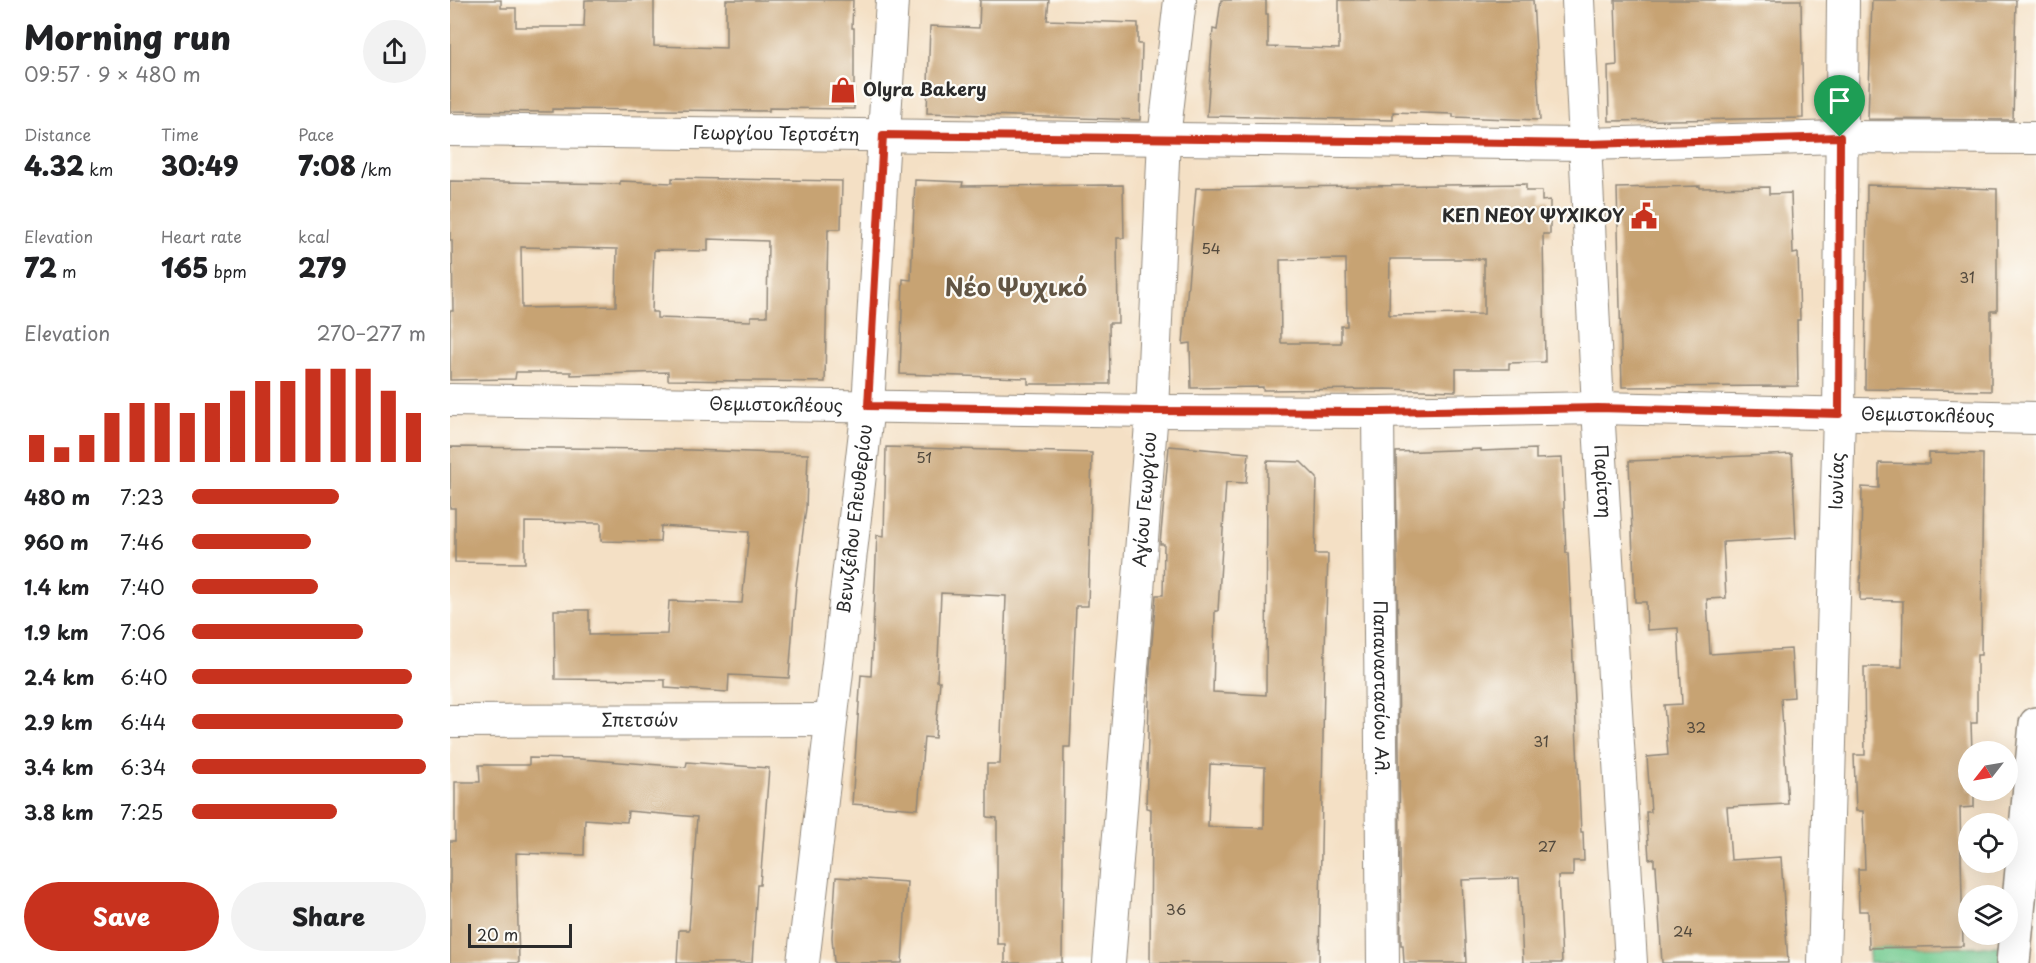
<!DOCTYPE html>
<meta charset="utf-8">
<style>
:root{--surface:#fff;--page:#f2f2f2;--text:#202124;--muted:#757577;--accent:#c8321e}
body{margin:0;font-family:"Playpen Sans",sans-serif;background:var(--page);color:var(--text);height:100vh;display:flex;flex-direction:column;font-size:22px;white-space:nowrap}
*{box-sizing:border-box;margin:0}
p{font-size:20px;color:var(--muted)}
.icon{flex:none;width:33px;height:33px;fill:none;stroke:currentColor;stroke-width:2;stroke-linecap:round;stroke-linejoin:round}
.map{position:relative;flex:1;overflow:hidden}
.side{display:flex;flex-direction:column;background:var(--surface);width:450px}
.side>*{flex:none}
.needle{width:39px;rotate:239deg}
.fabs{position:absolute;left:1508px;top:741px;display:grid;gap:12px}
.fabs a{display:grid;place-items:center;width:60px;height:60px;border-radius:50%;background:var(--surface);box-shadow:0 6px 24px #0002;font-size:30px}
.scale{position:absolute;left:18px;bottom:15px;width:104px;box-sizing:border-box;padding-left:6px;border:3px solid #2b2b2b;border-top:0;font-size:16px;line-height:21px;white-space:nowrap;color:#2b2b2b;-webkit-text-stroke:4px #fdfcf7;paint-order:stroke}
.pin{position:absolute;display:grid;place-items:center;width:51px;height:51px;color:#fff;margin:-62px -26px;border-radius:50% 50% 50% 0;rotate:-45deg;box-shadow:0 0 6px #0007}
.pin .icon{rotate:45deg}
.round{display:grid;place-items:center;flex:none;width:63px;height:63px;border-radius:32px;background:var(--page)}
.overview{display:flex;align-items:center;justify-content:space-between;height:102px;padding:0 24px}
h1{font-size:33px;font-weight:800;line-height:45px}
.figures{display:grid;grid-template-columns:repeat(3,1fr);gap:9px;height:102px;padding:6px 24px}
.figures div{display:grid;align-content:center}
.figures b{font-size:26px;font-weight:800}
.figures small{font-size:16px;font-weight:400}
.figures p{font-size:16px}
.chart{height:168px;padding:12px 24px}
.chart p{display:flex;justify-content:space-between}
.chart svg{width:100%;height:108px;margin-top:6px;stroke:var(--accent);stroke-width:6}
.button{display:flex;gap:12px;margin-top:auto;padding:12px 24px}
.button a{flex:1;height:69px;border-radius:36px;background:var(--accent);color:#fff;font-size:24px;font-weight:800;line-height:69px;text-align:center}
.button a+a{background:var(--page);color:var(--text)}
ul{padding:0 24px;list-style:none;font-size:20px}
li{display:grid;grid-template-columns:96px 72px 1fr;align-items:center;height:45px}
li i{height:15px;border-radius:8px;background:var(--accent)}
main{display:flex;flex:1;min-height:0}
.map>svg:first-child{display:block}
</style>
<main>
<section class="side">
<div class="overview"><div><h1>Morning run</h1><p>09:57 · 9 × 480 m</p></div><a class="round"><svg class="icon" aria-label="share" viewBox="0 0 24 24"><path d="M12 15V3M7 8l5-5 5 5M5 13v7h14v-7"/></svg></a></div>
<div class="figures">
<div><p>Distance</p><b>4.32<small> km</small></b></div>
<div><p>Time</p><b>30:49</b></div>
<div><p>Pace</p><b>7:08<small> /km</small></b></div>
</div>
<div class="figures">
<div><p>Elevation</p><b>72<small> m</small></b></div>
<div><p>Heart rate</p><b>165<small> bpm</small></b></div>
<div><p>kcal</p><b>279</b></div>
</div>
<div class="chart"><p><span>Elevation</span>270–277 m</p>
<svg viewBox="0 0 160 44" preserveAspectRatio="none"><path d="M5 44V33M15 44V38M25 44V33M35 44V24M45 44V20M55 44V20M65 44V24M75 44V20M85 44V15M95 44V11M105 44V11M115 44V6M125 44V6M135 44V6M145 44V15M155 44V24"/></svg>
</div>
<ul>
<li><b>480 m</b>7:23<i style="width:63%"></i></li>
<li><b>960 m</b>7:46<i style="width:51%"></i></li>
<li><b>1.4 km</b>7:40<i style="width:54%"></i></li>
<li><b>1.9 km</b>7:06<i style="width:73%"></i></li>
<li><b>2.4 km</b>6:40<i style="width:94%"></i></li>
<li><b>2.9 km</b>6:44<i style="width:90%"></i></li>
<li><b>3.4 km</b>6:34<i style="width:100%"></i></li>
<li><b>3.8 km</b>7:25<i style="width:62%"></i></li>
</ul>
<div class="button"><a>Save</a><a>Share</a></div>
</section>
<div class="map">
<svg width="1586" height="963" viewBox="0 0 1586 963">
<rect width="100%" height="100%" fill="#fdfcf7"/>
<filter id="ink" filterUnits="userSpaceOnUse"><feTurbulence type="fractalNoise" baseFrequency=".0167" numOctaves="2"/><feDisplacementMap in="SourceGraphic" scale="12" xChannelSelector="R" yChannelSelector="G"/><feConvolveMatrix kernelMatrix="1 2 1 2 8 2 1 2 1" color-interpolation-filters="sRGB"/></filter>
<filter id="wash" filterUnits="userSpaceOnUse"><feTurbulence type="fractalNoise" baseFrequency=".008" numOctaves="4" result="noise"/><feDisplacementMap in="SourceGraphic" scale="24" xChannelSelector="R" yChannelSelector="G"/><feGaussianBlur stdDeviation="1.35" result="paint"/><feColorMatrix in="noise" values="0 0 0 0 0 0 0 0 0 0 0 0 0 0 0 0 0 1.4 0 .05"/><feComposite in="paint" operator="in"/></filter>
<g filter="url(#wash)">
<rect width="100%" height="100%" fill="#f4e0c5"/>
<!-- green -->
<path fill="#72ca8f" stroke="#4e7a5d" stroke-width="1.5" d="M 1564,946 L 1563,963 L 1419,963 L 1419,948 Z"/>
<g id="blocks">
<!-- building -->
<path fill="#c7a373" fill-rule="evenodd" d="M 0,0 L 51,0 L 51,8 L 66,8 L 66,27 L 134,27 L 135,0 L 204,0 L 204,46 L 276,48 L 276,0 L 403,0 L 402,28 L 404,28 L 404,109 L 319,108 L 319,111 L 102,109 L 102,112 L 0,111 Z
M 530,0 L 599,0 L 597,20 L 688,23 L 688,44 L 692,44 L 690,120 L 477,113 L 480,26 L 529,28 Z
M 771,0 L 816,0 L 816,14 L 818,14 L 818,47 L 889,49 L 889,0 L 1083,0 L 1090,120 L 1003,117 L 1003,114 L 943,112 L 943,120 L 757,116 L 763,29 L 767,30 Z
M 1165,0 L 1351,0 L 1353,118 L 1159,121 L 1158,66 L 1167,65 Z
M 1422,0 L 1566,0 L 1563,120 L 1418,119 Z
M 222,178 L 392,181 L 391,229 L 378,229 L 375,382 L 218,380 L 218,372 L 121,375 L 121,372 L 66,372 L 65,379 L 0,380 L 0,311 L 3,311 L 2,240 L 0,240 L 0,181 L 170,184 L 170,181 L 222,183 ZM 258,239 L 318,241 L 317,316 L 301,316 L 301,321 L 207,318 L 207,312 L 202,312 L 204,250 L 258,251 ZM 71,247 L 167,249 L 166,306 L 72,308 Z
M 465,180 L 513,182 L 512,186 L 673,185 L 674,238 L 667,238 L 668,323 L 659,323 L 660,384 L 578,384 L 578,378 L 450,374 L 453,279 L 461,280 Z
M 1076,184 L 1076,191 L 1092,191 L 1092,201 L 1100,200 L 1100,234 L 1093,234 L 1095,362 L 1059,363 L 1059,369 L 1006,369 L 1006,391 L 935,389 L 813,390 L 813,387 L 741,388 L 740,343 L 733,344 L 746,188 ZM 896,259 L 897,326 L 891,326 L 891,343 L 831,343 L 830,260 ZM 940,259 L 1034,259 L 1034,314 L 939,315 Z
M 1417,185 L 1547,189 L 1547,311 L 1541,311 L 1541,391 L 1415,389 Z
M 1250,186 L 1250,188 L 1319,187 L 1319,194 L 1341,193 L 1343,254 L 1348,253 L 1350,320 L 1347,320 L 1348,386 L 1172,387 L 1167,188 Z
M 719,446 L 799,453 L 796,483 L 776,482 L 768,611 L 765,611 L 763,692 L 816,695 L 817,461 L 851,462 L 867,478 L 865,554 L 878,554 L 874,681 L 869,963 L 700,963 L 701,809 L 696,808 L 700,666 L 706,595 L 713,595 L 714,544 L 710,544 ZM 760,764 L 815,767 L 814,828 L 758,827 Z
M 0,447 L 211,449 L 358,454 L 356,508 L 346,585 L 339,678 L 279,675 L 278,692 L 215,688 L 215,680 L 105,679 L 104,610 L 139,610 L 139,635 L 217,634 L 219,601 L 292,603 L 299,532 L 211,526 L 210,542 L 151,541 L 151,523 L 75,522 L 75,563 L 5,562 L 5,508 L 0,508 Z
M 436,447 L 642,453 L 638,606 L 626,606 L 620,747 L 614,747 L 612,963 L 555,963 L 555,944 L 547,944 L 547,818 L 537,817 L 537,764 L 550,764 L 556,596 L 491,593 L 487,681 L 490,681 L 485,738 L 474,737 L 468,809 L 402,804 L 411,675 L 421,676 L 427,535 L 434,536 Z
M 1031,449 L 1031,451 L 1086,449 L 1086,459 L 1112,458 L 1116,553 L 1118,553 L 1131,832 L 1133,832 L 1134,861 L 1123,861 L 1123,876 L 1108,876 L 1112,963 L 1073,963 L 1069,878 L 1012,880 L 1016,963 L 954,963 L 953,945 L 951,945 L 946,452 Z
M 1479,453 L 1533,454 L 1531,655 L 1527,655 L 1527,723 L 1521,723 L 1522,752 L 1518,752 L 1518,790 L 1524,790 L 1524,807 L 1510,808 L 1513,946 L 1419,948 L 1418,911 L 1409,911 L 1408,869 L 1415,869 L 1413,811 L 1406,811 L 1404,755 L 1415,755 L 1414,667 L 1452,667 L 1453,601 L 1410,600 L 1412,487 L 1429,488 L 1429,463 L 1479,464 Z
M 1342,454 L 1346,538 L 1273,542 L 1276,598 L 1257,599 L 1260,654 L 1341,649 L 1344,697 L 1331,698 L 1338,804 L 1277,807 L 1281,860 L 1331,857 L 1338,963 L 1212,963 L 1206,866 L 1204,866 L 1204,858 L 1199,859 L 1196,812 L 1201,812 L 1197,757 L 1218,755 L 1214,705 L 1232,704 L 1228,628 L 1197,630 L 1196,602 L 1185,602 L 1179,461 Z
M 79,758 L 130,759 L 236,767 L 237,762 L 319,768 L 310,885 L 307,885 L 302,963 L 227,963 L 229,930 L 239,930 L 247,817 L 178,811 L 177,822 L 135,819 L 134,855 L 66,853 L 69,963 L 0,963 L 0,841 L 5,841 L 5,782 L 30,782 L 29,765 L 79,765 Z
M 386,877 L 457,882 L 452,963 L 384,963 L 382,937 Z"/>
</g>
</g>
<g filter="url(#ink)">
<use href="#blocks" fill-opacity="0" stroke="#908678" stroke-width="1.5"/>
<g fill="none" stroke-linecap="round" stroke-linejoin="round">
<!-- minor casing -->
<g stroke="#908678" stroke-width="34">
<g id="minor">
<path id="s1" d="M 1128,0 L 1148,408 L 1181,963"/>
<path id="s2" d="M 0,130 L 1136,144 L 1390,137 L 1586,138"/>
<path id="s3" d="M 0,400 L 702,411 L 928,412 L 1148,408 L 1586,418"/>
<path id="s4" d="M 928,412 L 933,963"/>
<path id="s5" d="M 0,721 L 380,720"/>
<path id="s6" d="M 353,963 L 418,406 L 442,0"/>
<path id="s7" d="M 659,963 L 702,411 L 714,138 L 730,0"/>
<path id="s8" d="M 1374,963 L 1389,414 L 1393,0"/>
</g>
</g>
<!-- tertiary casing -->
<g stroke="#908678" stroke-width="36">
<path id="tertiary" d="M 1563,963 L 1586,724"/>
</g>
<!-- minor -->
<use href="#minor" stroke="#fff" stroke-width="32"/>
<!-- tertiary -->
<use href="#tertiary" stroke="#fff" stroke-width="33"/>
</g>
</g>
<g fill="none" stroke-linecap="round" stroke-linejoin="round" filter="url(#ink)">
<!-- route casing -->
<g stroke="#fff" stroke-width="12">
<path id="route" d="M 433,135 L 1136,144 L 1390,137 L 1389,414 L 1148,408 L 928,412 L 702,411 L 418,406 Z"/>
</g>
<!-- route -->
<use href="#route" stroke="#c8321e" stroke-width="8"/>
</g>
<!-- icons -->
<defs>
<g id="shop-bare" transform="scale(2.07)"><path d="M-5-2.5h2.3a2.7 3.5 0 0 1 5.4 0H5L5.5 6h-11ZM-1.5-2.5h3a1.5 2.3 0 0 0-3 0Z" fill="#c8321e" stroke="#fdfcf7" stroke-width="2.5" paint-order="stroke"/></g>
<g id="civic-bare" transform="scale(2.07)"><path d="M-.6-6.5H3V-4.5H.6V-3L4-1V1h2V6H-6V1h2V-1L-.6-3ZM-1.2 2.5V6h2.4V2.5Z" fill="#c8321e" stroke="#fdfcf7" stroke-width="2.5" paint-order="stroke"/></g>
</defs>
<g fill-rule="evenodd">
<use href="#shop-bare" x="393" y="90"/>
<use href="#civic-bare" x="1194" y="216"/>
</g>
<g text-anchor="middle" stroke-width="4.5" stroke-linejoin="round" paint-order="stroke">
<!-- number labels -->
<g font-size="15" fill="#52493d">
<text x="761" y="254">54</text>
<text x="1517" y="283">31</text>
<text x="474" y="463">51</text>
<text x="1246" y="733">32</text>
<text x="1091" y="747">31</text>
<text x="1097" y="852">27</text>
<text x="726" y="915">36</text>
<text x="1233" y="937">24</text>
</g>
<!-- poi labels -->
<g font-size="18" font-weight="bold" fill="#2b2b2b" stroke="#fdfcf7" text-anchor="start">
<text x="413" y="96">Olyra Bakery</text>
<text x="1174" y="222" text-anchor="end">ΚΕΠ ΝΕΟΥ ΨΥΧΙΚΟΥ</text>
</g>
<!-- street labels -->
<g font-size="18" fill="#2b2b2b" stroke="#fdfcf7">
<text dy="6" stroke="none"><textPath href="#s2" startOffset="326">Γεωργίου Τερτσέτη</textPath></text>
<text dy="6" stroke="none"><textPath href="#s3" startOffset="326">Θεμιστοκλέους</textPath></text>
<text dy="6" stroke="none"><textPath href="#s3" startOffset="1478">Θεμιστοκλέους</textPath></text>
<text dy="6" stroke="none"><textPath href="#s1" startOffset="482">Παρίτση</textPath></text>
<text dy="6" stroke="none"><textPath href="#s8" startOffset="482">Ιωνίας</textPath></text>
<text dy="6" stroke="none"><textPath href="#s7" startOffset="465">Αγίου Γεωργίου</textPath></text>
<text dy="6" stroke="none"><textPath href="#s6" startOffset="447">Βενιζέλου Ελευθερίου</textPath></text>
<text dy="6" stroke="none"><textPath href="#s4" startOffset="276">Παπαναστασίου Αλ.</textPath></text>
<text dy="6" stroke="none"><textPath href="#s5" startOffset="190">Σπετσών</textPath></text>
</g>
<!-- district labels -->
<g font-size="24" font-weight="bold" fill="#625544" stroke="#fdfcf7">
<text x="566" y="296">Νέο Ψυχικό</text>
</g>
</g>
</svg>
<div class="fabs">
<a><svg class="needle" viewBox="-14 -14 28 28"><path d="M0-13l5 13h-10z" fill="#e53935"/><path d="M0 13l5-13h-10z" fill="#757577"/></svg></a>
<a><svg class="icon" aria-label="locate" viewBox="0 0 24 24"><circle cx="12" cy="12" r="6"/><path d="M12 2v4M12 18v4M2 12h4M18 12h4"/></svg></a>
<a><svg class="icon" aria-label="layers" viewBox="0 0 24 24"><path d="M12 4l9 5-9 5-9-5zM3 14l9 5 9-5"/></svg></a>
</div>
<div class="scale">20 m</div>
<div class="pin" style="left:1390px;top:137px;background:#1e9e55"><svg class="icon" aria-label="arrive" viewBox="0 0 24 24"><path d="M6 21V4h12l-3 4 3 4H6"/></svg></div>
</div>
</main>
